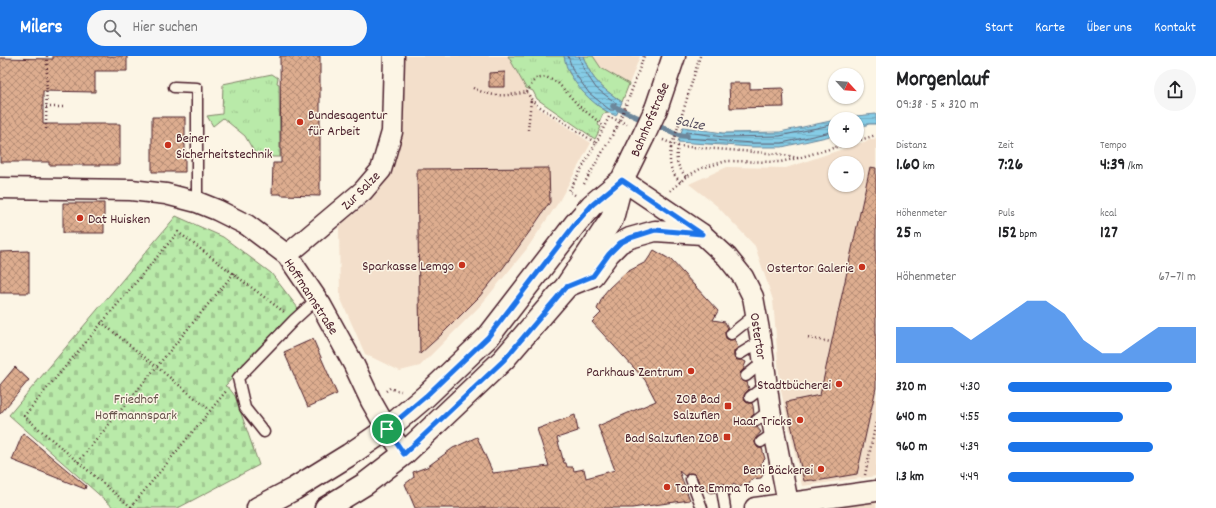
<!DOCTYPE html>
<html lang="de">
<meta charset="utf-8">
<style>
:root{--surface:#fff;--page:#f6f6f6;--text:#202124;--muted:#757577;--accent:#1a73e8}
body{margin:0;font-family:Dekko,sans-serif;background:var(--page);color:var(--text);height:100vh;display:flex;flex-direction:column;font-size:15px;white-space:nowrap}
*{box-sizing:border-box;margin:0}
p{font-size:13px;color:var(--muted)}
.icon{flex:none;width:22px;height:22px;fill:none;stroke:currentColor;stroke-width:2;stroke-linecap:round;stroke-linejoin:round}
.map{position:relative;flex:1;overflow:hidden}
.panel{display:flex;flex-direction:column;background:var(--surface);width:340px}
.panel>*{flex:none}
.needle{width:26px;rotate:116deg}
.controls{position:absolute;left:828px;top:12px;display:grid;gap:8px}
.controls a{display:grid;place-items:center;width:36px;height:36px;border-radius:50%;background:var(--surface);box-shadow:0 1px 3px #0004;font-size:20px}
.pin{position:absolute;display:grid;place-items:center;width:34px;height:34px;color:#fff;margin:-17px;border:2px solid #fff;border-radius:50%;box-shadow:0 1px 4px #0007}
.round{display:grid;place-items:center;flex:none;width:42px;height:42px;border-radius:21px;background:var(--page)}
.summary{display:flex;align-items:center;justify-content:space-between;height:68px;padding:0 20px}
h1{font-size:22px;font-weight:800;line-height:30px}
.stats{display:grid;grid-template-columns:repeat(3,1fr);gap:6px;height:68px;padding:4px 20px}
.stats div{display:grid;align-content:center}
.stats b{font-size:17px;font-weight:800}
.stats small{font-size:11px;font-weight:400}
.stats p{font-size:11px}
.chart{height:112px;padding:8px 20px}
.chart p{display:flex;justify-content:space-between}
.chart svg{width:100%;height:72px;margin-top:4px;fill:var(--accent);opacity:.7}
ul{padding:0 20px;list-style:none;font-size:13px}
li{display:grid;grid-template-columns:64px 48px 1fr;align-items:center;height:30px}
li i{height:10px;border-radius:5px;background:var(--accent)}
header{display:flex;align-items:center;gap:24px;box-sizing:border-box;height:56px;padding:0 20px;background:var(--accent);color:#fff}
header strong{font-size:19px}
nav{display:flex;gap:22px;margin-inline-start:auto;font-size:14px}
.search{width:280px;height:36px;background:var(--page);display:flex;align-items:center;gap:10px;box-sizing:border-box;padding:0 14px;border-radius:22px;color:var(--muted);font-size:15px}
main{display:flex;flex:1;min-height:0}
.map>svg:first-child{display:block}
</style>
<header>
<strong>Milers</strong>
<div class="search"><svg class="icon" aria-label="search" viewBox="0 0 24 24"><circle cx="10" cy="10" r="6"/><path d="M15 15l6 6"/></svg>Hier suchen</div>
<nav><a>Start</a><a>Karte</a><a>Über uns</a><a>Kontakt</a></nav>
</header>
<main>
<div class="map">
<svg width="876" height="452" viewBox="0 0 876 452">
<defs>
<pattern id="grass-tufts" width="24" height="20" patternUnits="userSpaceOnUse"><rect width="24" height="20" fill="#b9eaa9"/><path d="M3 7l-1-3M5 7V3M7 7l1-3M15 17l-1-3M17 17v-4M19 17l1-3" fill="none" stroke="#a1c892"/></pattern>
<pattern id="cemetery-stones" width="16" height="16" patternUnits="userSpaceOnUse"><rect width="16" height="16" fill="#b9eaa9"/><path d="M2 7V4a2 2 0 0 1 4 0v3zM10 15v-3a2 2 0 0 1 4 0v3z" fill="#a1c892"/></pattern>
<pattern id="water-rules" width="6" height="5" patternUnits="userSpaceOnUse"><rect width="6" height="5" fill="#85cce6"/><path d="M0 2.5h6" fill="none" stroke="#74afc5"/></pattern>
<pattern id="building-cross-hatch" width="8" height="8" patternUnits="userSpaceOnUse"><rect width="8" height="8" fill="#ddad8f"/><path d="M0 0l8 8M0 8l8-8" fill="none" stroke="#b58c75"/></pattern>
</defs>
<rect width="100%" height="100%" fill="#fcf5e5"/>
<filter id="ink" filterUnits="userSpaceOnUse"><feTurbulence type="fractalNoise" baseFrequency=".025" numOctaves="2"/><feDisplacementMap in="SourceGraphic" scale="8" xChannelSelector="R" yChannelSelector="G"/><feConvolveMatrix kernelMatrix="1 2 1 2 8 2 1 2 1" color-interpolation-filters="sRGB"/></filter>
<g filter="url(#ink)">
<!-- built -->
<path fill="#f3dfcb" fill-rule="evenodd" d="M 403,0 L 508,0 L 537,51 L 591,87 L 558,147 L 526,194 L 480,250 L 420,310 L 400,315 L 365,298 L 340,241 L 339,170 L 369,146 L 385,127 L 392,110 Z
M 593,0 L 640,0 L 629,28 L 601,12 Z
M 876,82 L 876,420 L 802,430 L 780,330 L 773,244 L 755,190 L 717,150 L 689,128 L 727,111 L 786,112 ZM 835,107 L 857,107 L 857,129 L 835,129 Z
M 876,443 L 876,452 L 828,452 Z"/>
<!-- grass -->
<path fill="url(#grass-tufts)" stroke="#82846a" d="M 508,0 L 564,0 L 569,17 L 597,49 L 609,57 L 603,58 L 598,69 L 601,71 L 595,83 L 537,43 L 533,35 L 526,32 Z
M 583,0 L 593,0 L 601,12 L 629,28 L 622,46 C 601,31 592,25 583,0 Z
M 272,18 L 278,22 L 277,27 L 279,28 L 280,101 L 257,101 L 245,80 L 223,62 L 213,70 L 207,60 L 222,58 L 223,28 Z"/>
<!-- cemetery -->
<path fill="url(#cemetery-stones)" stroke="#82846a" d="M 176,160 L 223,181 L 271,217 L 298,252 L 225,330 L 229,332 L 235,340 L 259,409 L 178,452 L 114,452 L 9,359 Z"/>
<!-- water -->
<path fill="url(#water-rules)" stroke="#6d879b" d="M 564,0 L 583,0 C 592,25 601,31 622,46 L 616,60 C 597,52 580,36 570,18 C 567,13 565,6 564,0 Z
M 876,58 L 876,68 L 869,68 L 857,72 L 857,63 L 841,63 L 856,60 Z
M 835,64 L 835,79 L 782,91 L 752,91 L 678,86 L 683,71 L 723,77 L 780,76 Z"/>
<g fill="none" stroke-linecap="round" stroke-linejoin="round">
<!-- shore -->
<path stroke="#626476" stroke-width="1" d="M 568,0 L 573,15 L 589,37 L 610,54 L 614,54 L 616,47 L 596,32 L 584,14 L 579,0
M 835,68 L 780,80 L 723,81 L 687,76 L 685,77 L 684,80 L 686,82 L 752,87 L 782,87 L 835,75"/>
<!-- stream -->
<path stroke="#6d879b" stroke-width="5.5" d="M 613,50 L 645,65
M 653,68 L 680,79 L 687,80"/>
</g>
<!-- building -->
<path fill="url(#building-cross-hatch)" stroke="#4a1f2b" d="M 53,0 L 127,0 L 127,15 L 95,15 L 95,36 L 43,35 L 43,68 L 120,68 L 120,109 L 49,109 L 49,106 L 0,106 L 0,2 L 53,3 Z
M 280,0 L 320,0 L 320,140 L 281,139 L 281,138 L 272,138 L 273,107 L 281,107 Z
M 505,16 L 505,31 L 489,31 L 489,17 Z
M 729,27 L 750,27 L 750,33 L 783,32 L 784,51 L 730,52 Z
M 152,61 L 185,61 L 185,116 L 152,116 Z
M 870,111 L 876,112 L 876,332 L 857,418 L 816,425 L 812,424 L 804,425 L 786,346 L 820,339 Z
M 549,112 L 550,146 L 533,171 L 503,212 L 479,241 L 442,278 L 420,298 L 417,113 Z
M 63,147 L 104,147 L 104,177 L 63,177 Z
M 654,194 L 671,204 L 718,255 L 713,264 L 725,266 L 728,272 L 725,276 L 726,282 L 729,284 L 734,283 L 737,289 L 738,292 L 734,295 L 734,301 L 737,304 L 742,304 L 746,306 L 744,311 L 744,313 L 740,317 L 740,321 L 741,324 L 747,326 L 749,333 L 744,339 L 745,345 L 748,347 L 752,347 L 753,350 L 754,358 L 750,362 L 750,366 L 751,369 L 757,371 L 761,376 L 755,383 L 755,386 L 758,392 L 762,392 L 765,403 L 761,407 L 764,417 L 761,422 L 752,423 L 749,428 L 738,431 L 734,428 L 728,433 L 725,428 L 721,428 L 716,431 L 716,436 L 710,437 L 701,430 L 695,418 L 689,417 L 685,420 L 679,415 L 690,444 L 632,452 L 415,452 L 405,428 L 414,421 L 413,416 L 427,411 L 453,392 L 477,381 L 493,417 L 549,410 L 537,373 L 575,359 L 578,375 L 557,382 L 564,407 L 566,407 L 567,411 L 573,411 L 574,415 L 584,413 L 586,422 L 615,414 L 598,370 L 656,345 L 645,324 L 592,266 L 601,257 L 597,253 L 604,238 L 609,232 L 625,217 L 646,206 Z
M 29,195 L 29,237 L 0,237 L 0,196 Z
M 313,283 L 337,338 L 308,351 L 284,296 Z
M 15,311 L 29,324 L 0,358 L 0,329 Z
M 23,377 L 86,430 L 85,433 L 12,404 Z"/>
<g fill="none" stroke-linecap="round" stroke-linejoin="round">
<!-- service casing -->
<g stroke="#4a1f2b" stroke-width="13">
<path id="service" d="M 174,31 L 197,32 L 197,146
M 731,278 L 756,258
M 740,298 L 761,285
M 746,320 L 763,306
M 750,341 L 766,329
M 756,365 L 770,354
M 264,376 L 245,352 L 238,322 L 294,264 L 317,243
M 761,386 L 774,377
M 691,423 L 702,452
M 722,434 L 725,452"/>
</g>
<!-- minor casing -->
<g stroke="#4a1f2b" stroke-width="23">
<path id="minor" d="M 622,124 L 702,178 L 727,201 L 743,221 L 753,241 L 761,285 L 770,354 L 788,447
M 0,132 L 131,134 L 166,138 L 197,146 L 217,154 L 247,169 L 287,199 L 321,249 L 354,309 L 371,345 L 387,373 L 404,398
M 287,199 L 363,135 L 381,114 L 392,76 L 394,0
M 566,231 L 593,220 L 609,198 L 620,187 L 630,182 L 655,175 L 702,178
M 755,452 L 876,435"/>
</g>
<!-- secondary casing -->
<g stroke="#4a1f2b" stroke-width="25">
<path id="secondary" d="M 656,53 L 674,0
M 258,452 L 294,433 L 349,399 L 387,373 L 426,340 L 488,281 L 576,167 L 592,149 L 622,124
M 326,452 L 365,428 L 404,398 L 504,303 L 566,231 L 607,170 L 612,163 L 622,124 L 643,81"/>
</g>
<!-- path -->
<path stroke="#4a1f2b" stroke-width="2.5" stroke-dasharray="1 3" stroke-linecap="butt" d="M 473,32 C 493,42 506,40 527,36
M 527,36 L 531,43 L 537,49 L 596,87 L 569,135 L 575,139
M 527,36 L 535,23 L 546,21 L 558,27 L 579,50 L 604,70
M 630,39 L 644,0
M 46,51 L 64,51
M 681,62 L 700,0
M 46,73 L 47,0
M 528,74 L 531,44
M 663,84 L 678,90 L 780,98 L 798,102 L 857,85
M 857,85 L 876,79
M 596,87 L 609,61 L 627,68
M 678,90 C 675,105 677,109 686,121
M 671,92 C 669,106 669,116 681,126
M 584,128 L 617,71
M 670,135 L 686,121 L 702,112 L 727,105 L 780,106 L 798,102
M 101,266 L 210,354
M 808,282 L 831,286
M 386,335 L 390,332 L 395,334 L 401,335
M 78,406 L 234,217
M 865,419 L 876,366
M 131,451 L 24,360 L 178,176 L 284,256
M 131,451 L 227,334"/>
<!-- service -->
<use href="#service" stroke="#fcf5e5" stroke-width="10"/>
<!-- minor -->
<use href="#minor" stroke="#fcf5e5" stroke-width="20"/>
<!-- secondary -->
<use href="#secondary" stroke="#fcf5e5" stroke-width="22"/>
<!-- secondary-bridge casing -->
<g stroke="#4a1f2b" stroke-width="25" stroke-linecap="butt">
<path id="secondary-bridge" d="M 643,81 L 656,53"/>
</g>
<!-- path-bridge -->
<path stroke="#4a1f2b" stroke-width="2.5" stroke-dasharray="1 3" stroke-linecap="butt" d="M 617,71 L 630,39
M 671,92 L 681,62"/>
<!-- secondary-bridge -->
<use href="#secondary-bridge" stroke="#fcf5e5" stroke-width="22"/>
</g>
</g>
<g fill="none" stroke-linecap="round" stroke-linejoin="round" filter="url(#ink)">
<!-- route casing -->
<g stroke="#fff" stroke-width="8">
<path id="route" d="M 622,124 L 702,178 L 655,174 L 630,182 L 620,187 L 609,198 L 593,220 L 566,231 L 504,304 L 404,398 L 387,373 L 426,340 L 488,281 L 576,167 L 592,149 Z"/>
</g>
<!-- route -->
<use href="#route" stroke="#1a73e8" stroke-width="5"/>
</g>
<!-- markers -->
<g fill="#c8321e" stroke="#fcf5e5" stroke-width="1.5">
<circle cx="300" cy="66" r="4"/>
<circle cx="168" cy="89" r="4"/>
<circle cx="80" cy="162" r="4"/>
<circle cx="462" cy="209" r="4"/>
<circle cx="862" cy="211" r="4"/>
<circle cx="691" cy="315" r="4"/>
<circle cx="839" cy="328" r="4"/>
<rect x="724" y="346" width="8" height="8" rx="2"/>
<circle cx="800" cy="364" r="4"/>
<rect x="723" y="377" width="8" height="8" rx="2"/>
<circle cx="821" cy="413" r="4"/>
<circle cx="667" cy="431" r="4"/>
</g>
<g text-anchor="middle" stroke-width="3" stroke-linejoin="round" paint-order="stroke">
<!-- poi labels -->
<g font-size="14" fill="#4a1f2b" stroke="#fcf5e5" text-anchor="end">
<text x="308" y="63" text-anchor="start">Bundesagentur<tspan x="308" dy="16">für Arbeit</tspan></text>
<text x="176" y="86" text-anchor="start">Beiner<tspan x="176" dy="16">Sicherheitstechnik</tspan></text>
<text x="88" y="167" text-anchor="start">Dat Huisken</text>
<text x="454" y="214">Sparkasse Lemgo</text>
<text x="854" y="216">Ostertor Galerie</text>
<text x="683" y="320">Parkhaus Zentrum</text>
<text x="831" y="333">Stadtbücherei</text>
<text x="720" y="347">ZOB Bad<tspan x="720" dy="16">Salzuflen</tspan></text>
<text x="792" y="369">Haar Tricks</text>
<text x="719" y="386">Bad Salzuflen ZOB</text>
<text x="813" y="418">Beni Bäckerei</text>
<text x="675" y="436" text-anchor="start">Tante Emma To Go</text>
</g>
<!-- street labels -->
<g font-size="14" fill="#4a1f2b" stroke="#fcf5e5">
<text transform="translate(649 63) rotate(-67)" y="5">Bahnhofstraße</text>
<text transform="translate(360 134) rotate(-45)" y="5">Zur Salze</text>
<text transform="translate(312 240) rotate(57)" y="5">Hoffmannstraße</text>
<text transform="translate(759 280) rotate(81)" y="5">Ostertor</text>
</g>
<!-- park labels -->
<g font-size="14" fill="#66524a" stroke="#fcf5e5">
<text x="136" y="347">Friedhof<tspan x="136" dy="16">Hoffmannspark</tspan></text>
</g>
<!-- water labels -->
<g font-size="15" font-style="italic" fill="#5c5363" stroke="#fcf5e5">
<text transform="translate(690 66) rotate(11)" y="5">Salze</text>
</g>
</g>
</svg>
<div class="controls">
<a><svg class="needle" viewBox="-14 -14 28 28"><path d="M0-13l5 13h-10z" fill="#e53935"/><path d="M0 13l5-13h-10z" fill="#757577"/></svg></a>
<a>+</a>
<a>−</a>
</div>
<div class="pin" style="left:387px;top:373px;background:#1e9e55"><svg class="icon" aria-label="arrive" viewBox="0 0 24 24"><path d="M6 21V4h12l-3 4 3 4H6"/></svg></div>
</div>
<section class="panel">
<div class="summary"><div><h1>Morgenlauf</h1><p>09:38 · 5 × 320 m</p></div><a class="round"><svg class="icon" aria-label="share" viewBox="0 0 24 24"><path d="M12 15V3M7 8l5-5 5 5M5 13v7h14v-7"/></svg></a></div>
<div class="stats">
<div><p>Distanz</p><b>1.60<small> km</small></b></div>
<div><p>Zeit</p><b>7:26</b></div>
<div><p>Tempo</p><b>4:39<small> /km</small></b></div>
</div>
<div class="stats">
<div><p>Höhenmeter</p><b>25<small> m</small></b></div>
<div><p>Puls</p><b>152<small> bpm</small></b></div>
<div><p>kcal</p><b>127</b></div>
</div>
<div class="chart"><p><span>Höhenmeter</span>67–71 m</p>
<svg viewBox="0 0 160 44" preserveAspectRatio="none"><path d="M0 44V22L10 22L20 22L30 22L40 30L50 22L60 14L70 6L80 6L90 14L100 30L110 38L120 38L130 30L140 22L150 22L160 22V44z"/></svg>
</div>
<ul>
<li><b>320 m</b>4:30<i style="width:87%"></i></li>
<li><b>640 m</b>4:55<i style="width:61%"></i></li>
<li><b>960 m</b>4:39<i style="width:77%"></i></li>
<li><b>1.3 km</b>4:49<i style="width:67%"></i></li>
</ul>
</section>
</main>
